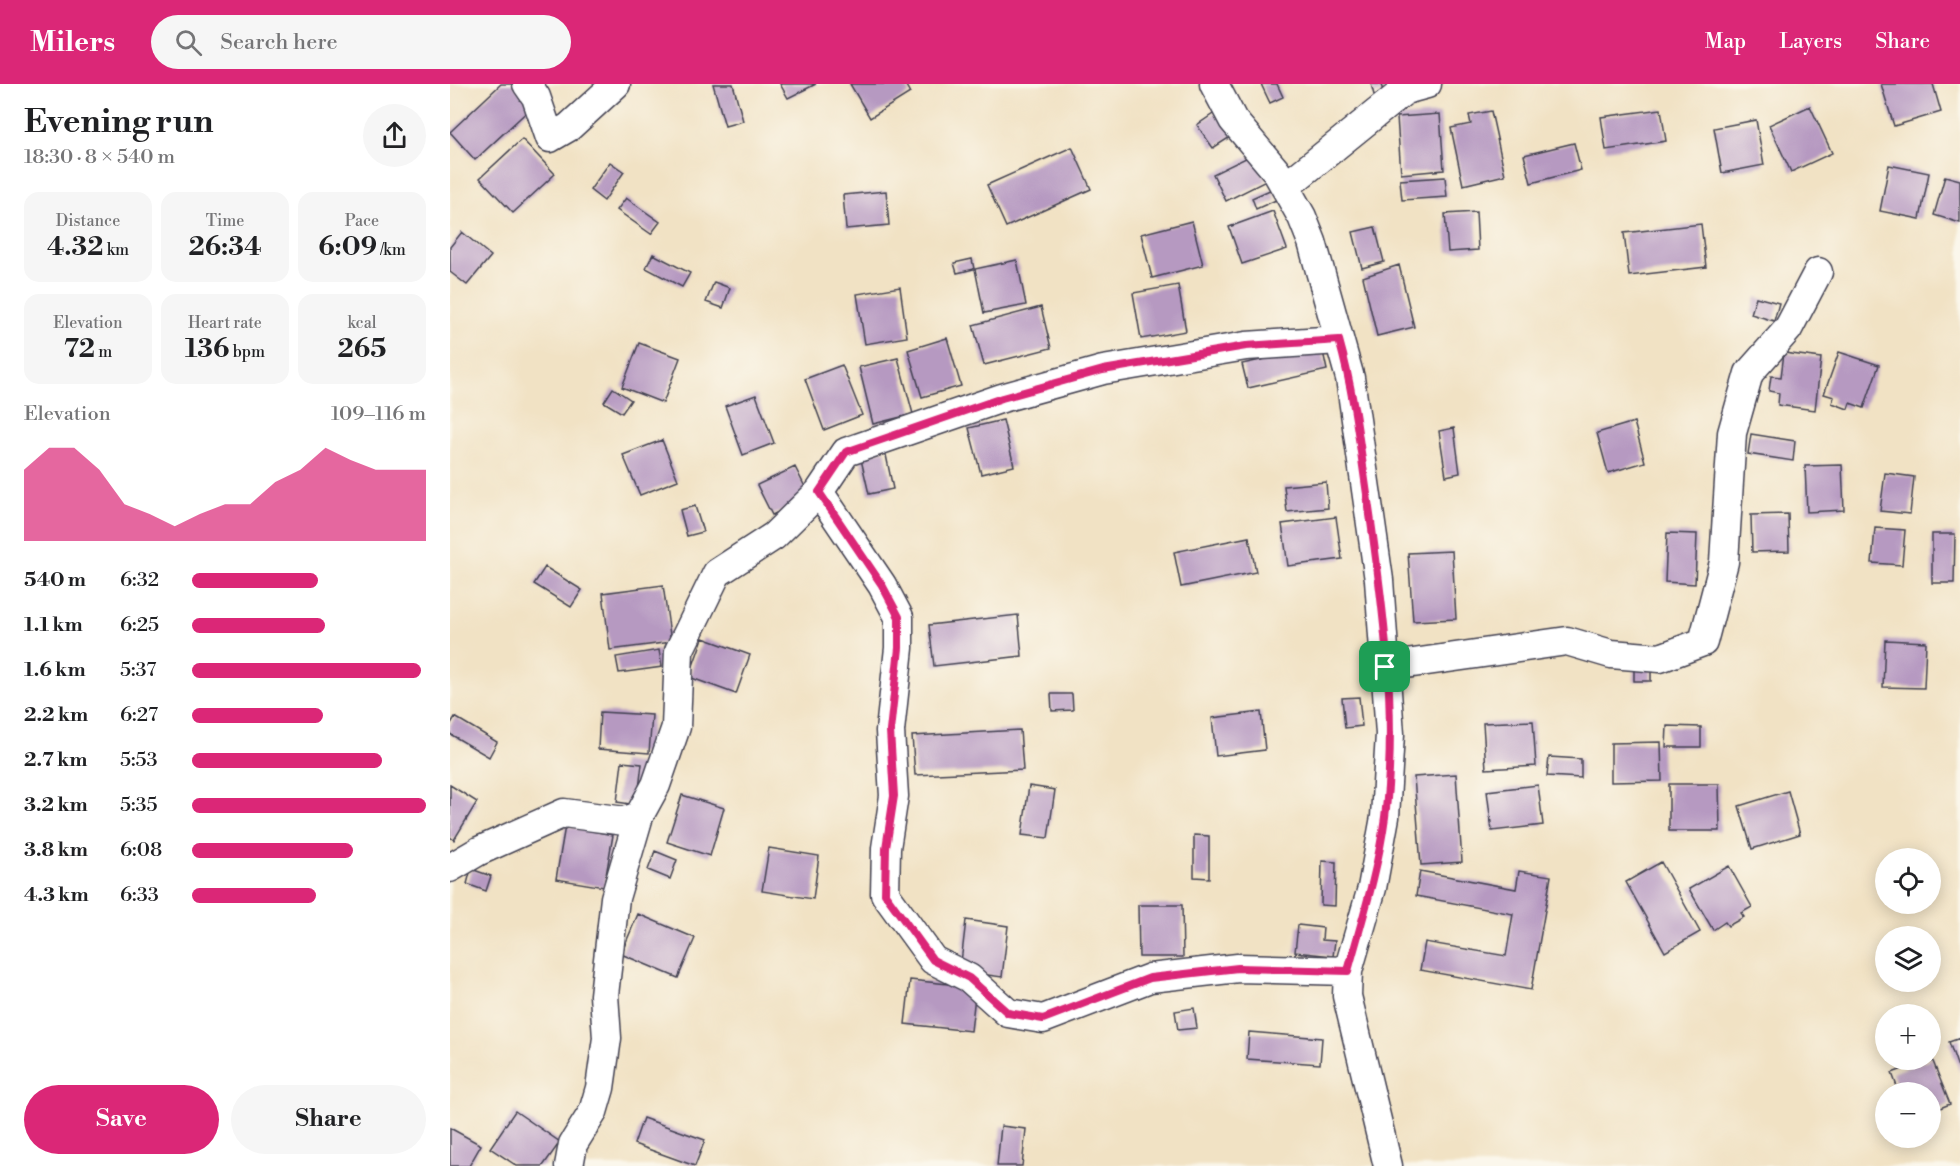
<!DOCTYPE html>
<meta charset="utf-8">
<style>
:root{--surface:#fff;--page:#f6f6f6;--text:#202124;--muted:#757577;--accent:#db2777}
body{margin:0;font-family:"Libre Bodoni",serif;background:var(--page);color:var(--text);height:100vh;display:flex;flex-direction:column;font-size:22px;white-space:nowrap}
*{box-sizing:border-box;margin:0}
p{font-size:20px;color:var(--muted)}
.icon{flex:none;width:33px;height:33px;fill:none;stroke:currentColor;stroke-width:2;stroke-linecap:round;stroke-linejoin:round}
.map{position:relative;flex:1;overflow:hidden}
.panel{display:flex;flex-direction:column;background:var(--surface);width:450px}
.panel>*{flex:none}
.fabs{position:absolute;left:1425px;top:764px;display:grid;gap:12px}
.fabs a{display:grid;place-items:center;width:66px;height:66px;border-radius:50%;background:var(--surface);box-shadow:0 3px 15px #0003;font-size:30px}
.pin{position:absolute;display:grid;place-items:center;width:51px;height:51px;color:#fff;margin:-26px;border-radius:12px;box-shadow:0 3px 9px #0006}
.round{display:grid;place-items:center;flex:none;width:63px;height:63px;border-radius:32px;background:var(--page)}
.summary{display:flex;align-items:center;justify-content:space-between;height:102px;padding:0 24px}
h1{font-size:33px;font-weight:800;line-height:45px}
.stats{display:grid;grid-template-columns:repeat(3,1fr);gap:9px;height:102px;padding:6px 24px}
.stats div{display:grid;align-content:center;border-radius:15px;background:var(--page);text-align:center}
.stats b{font-size:26px;font-weight:800}
.stats small{font-size:16px;font-weight:400}
.stats p{font-size:16px}
.chart{height:168px;padding:12px 24px}
.chart p{display:flex;justify-content:space-between}
.chart svg{width:100%;height:108px;margin-top:6px;fill:var(--accent);opacity:.7}
.action{display:flex;gap:12px;margin-top:auto;padding:12px 24px}
.action a{flex:1;height:69px;border-radius:36px;background:var(--accent);color:#fff;font-size:24px;font-weight:800;line-height:69px;text-align:center}
.action a+a{background:var(--page);color:var(--text)}
ul{padding:0 24px;list-style:none;font-size:20px}
li{display:grid;grid-template-columns:96px 72px 1fr;align-items:center;height:45px}
li i{height:15px;border-radius:8px;background:var(--accent)}
header{display:flex;align-items:center;gap:36px;box-sizing:border-box;height:84px;padding:0 30px;background:var(--accent);color:#fff}
header strong{font-size:28px}
nav{display:flex;gap:33px;margin-inline-start:auto;font-size:21px}
.search{width:420px;height:54px;background:var(--page);display:flex;align-items:center;gap:15px;box-sizing:border-box;padding:0 21px;border-radius:33px;color:var(--muted);font-size:22px}
main{display:flex;flex:1;min-height:0}
.map>svg:first-child{display:block}
</style>
<header>
<strong>Milers</strong>
<div class="search"><svg class="icon" aria-label="search" viewBox="0 0 24 24"><circle cx="10" cy="10" r="6"/><path d="M15 15l6 6"/></svg>Search here</div>
<nav><a>Map</a><a>Layers</a><a>Share</a></nav>
</header>
<main>
<section class="panel">
<div class="summary"><div><h1>Evening run</h1><p>18:30 · 8 × 540 m</p></div><a class="round"><svg class="icon" aria-label="share" viewBox="0 0 24 24"><path d="M12 15V3M7 8l5-5 5 5M5 13v7h14v-7"/></svg></a></div>
<div class="stats">
<div><p>Distance</p><b>4.32<small> km</small></b></div>
<div><p>Time</p><b>26:34</b></div>
<div><p>Pace</p><b>6:09<small> /km</small></b></div>
</div>
<div class="stats">
<div><p>Elevation</p><b>72<small> m</small></b></div>
<div><p>Heart rate</p><b>136<small> bpm</small></b></div>
<div><p>kcal</p><b>265</b></div>
</div>
<div class="chart"><p><span>Elevation</span>109–116 m</p>
<svg viewBox="0 0 160 44" preserveAspectRatio="none"><path d="M0 44V15L10 6L20 6L30 15L40 29L50 33L60 38L70 33L80 29L90 29L100 20L110 15L120 6L130 11L140 15L150 15L160 15V44z"/></svg>
</div>
<ul>
<li><b>540 m</b>6:32<i style="width:54%"></i></li>
<li><b>1.1 km</b>6:25<i style="width:57%"></i></li>
<li><b>1.6 km</b>5:37<i style="width:98%"></i></li>
<li><b>2.2 km</b>6:27<i style="width:56%"></i></li>
<li><b>2.7 km</b>5:53<i style="width:81%"></i></li>
<li><b>3.2 km</b>5:35<i style="width:100%"></i></li>
<li><b>3.8 km</b>6:08<i style="width:69%"></i></li>
<li><b>4.3 km</b>6:33<i style="width:53%"></i></li>
</ul>
<div class="action"><a>Save</a><a>Share</a></div>
</section>
<div class="map">
<svg width="1510" height="1082" viewBox="0 0 1510 1082">
<rect width="100%" height="100%" fill="#fbf7ec"/>
<filter id="ink" filterUnits="userSpaceOnUse"><feTurbulence type="fractalNoise" baseFrequency=".0167" numOctaves="2"/><feDisplacementMap in="SourceGraphic" scale="12" xChannelSelector="R" yChannelSelector="G"/><feConvolveMatrix kernelMatrix="1 2 1 2 8 2 1 2 1" color-interpolation-filters="sRGB"/></filter>
<filter id="wash" filterUnits="userSpaceOnUse"><feTurbulence type="fractalNoise" baseFrequency=".008" numOctaves="4" result="noise"/><feDisplacementMap in="SourceGraphic" scale="24" xChannelSelector="R" yChannelSelector="G"/><feGaussianBlur stdDeviation="1.35" result="paint"/><feColorMatrix in="noise" values="0 0 0 0 0 0 0 0 0 0 0 0 0 0 0 0 0 1.4 0 .05"/><feComposite in="paint" operator="in"/></filter>
<g filter="url(#wash)">
<rect width="100%" height="100%" fill="#f1e2c4"/>
<g id="blocks">
<!-- building -->
<path fill="#b699c1" d="M 51,0 L 63,0 L 83,22 L 25,76 L 0,48 Z
M 263,0 L 283,0 L 293,37 L 275,42 Z
M 330,0 L 366,0 L 338,14 Z
M 400,0 L 455,0 L 460,9 L 420,34 Z
M 811,0 L 827,0 L 833,13 L 820,19 Z
M 921,0 L 931,0 L 933,8 L 924,11 Z
M 1431,0 L 1483,0 L 1491,28 L 1444,42 Z
M 1360,22 L 1382,69 L 1341,88 L 1319,41 Z
M 1211,25 L 1216,57 L 1156,66 L 1151,33 Z
M 769,26 L 785,50 L 763,64 L 747,41 Z
M 1041,27 L 1055,91 L 1013,101 L 1001,44 L 1021,40 L 1019,31 Z
M 990,30 L 994,86 L 951,90 L 947,33 Z
M 1306,36 L 1314,81 L 1272,89 L 1264,44 Z
M 72,55 L 105,90 L 63,129 L 30,94 Z
M 1124,59 L 1131,86 L 1081,99 L 1074,71 Z
M 622,63 L 641,105 L 556,143 L 537,101 Z
M 804,70 L 816,97 L 776,117 L 763,90 Z
M 160,78 L 174,88 L 154,117 L 140,106 Z
M 1439,81 L 1479,89 L 1470,135 L 1430,127 Z
M 1495,92 L 1510,96 L 1510,139 L 1484,131 Z
M 995,93 L 997,113 L 952,116 L 950,96 Z
M 822,105 L 826,116 L 806,125 L 802,114 Z
M 436,107 L 439,141 L 396,145 L 393,111 Z
M 176,114 L 210,138 L 201,150 L 167,126 Z
M 823,127 L 837,165 L 792,180 L 779,143 Z
M 1026,128 L 1028,166 L 998,168 L 995,130 Z
M 742,137 L 753,181 L 702,194 L 691,150 Z
M 1251,140 L 1256,183 L 1179,192 L 1174,149 Z
M 925,143 L 934,178 L 912,184 L 903,148 Z
M 12,148 L 41,172 L 17,201 L 0,188 L 0,163 Z
M 203,170 L 240,189 L 232,203 L 196,184 Z
M 522,175 L 524,185 L 507,189 L 504,179 Z
M 567,176 L 576,221 L 534,229 L 525,185 Z
M 949,181 L 964,243 L 927,252 L 913,193 Z
M 264,198 L 280,204 L 273,224 L 256,218 Z
M 728,201 L 736,247 L 691,255 L 683,209 Z
M 450,203 L 457,253 L 415,260 L 407,210 Z
M 1306,213 L 1329,219 L 1324,237 L 1301,230 Z
M 591,223 L 601,264 L 534,281 L 523,241 Z
M 497,254 L 511,302 L 472,313 L 458,266 Z
M 189,259 L 230,274 L 213,319 L 172,303 Z
M 872,263 L 877,286 L 798,304 L 792,280 Z
M 1389,268 L 1429,281 L 1414,324 L 1400,319 L 1398,325 L 1382,319 L 1384,313 L 1374,310 Z
M 1334,269 L 1371,274 L 1365,326 L 1328,321 L 1329,309 L 1319,307 L 1321,292 L 1331,293 Z
M 448,274 L 463,330 L 423,340 L 409,283 Z
M 392,281 L 412,331 L 374,346 L 355,295 Z
M 163,304 L 181,316 L 172,329 L 154,318 Z
M 306,311 L 324,359 L 293,371 L 275,322 Z
M 553,336 L 564,382 L 531,390 L 519,344 Z
M 1184,338 L 1195,378 L 1158,389 L 1147,349 Z
M 1004,344 L 1010,389 L 996,392 L 989,347 Z
M 1301,350 L 1345,357 L 1343,377 L 1298,370 Z
M 212,356 L 228,396 L 190,411 L 173,371 Z
M 435,366 L 443,405 L 419,410 L 410,371 Z
M 1392,381 L 1394,426 L 1357,428 L 1355,382 Z
M 345,383 L 360,413 L 322,431 L 307,401 Z
M 1435,389 L 1464,393 L 1460,430 L 1430,427 Z
M 876,398 L 878,424 L 837,428 L 834,402 Z
M 245,422 L 253,448 L 237,452 L 230,426 Z
M 1338,430 L 1339,467 L 1302,468 L 1301,431 Z
M 886,433 L 892,475 L 838,482 L 832,440 Z
M 1425,444 L 1455,446 L 1452,481 L 1422,479 Z
M 1217,449 L 1247,450 L 1245,500 L 1215,498 Z
M 1482,450 L 1505,450 L 1504,499 L 1482,499 Z
M 799,453 L 806,488 L 731,503 L 724,468 Z
M 1002,467 L 1006,535 L 963,537 L 958,469 Z
M 95,483 L 132,506 L 121,523 L 84,500 Z
M 213,501 L 221,558 L 160,566 L 153,509 Z
M 568,531 L 572,572 L 484,582 L 479,541 Z
M 253,554 L 300,571 L 286,610 L 239,593 Z
M 1435,556 L 1476,558 L 1474,604 L 1433,603 Z
M 209,566 L 212,583 L 169,589 L 166,573 Z
M 1184,583 L 1201,583 L 1201,597 L 1184,597 Z
M 601,610 L 622,610 L 623,626 L 602,627 Z
M 909,613 L 912,642 L 895,644 L 892,614 Z
M 150,628 L 202,631 L 199,669 L 148,665 Z
M 811,628 L 815,666 L 766,672 L 762,634 Z
M 5,633 L 47,658 L 39,673 L 0,650 L 0,641 Z
M 1083,637 L 1086,682 L 1036,685 L 1033,639 Z
M 1217,642 L 1251,643 L 1251,663 L 1216,663 Z
M 570,646 L 573,686 L 465,691 L 462,652 Z
M 1211,658 L 1212,697 L 1161,698 L 1161,659 Z
M 1099,673 L 1131,675 L 1131,694 L 1097,692 Z
M 172,678 L 192,680 L 187,721 L 167,718 Z
M 1006,690 L 1012,778 L 971,781 L 964,693 Z
M 1219,700 L 1269,700 L 1270,747 L 1219,747 Z
M 0,701 L 27,718 L 4,756 L 0,753 Z
M 1088,701 L 1093,741 L 1042,747 L 1037,707 Z
M 579,702 L 605,706 L 598,754 L 572,751 Z
M 1338,707 L 1350,750 L 1302,765 L 1289,722 Z
M 232,711 L 274,724 L 260,772 L 217,758 Z
M 115,742 L 163,751 L 154,803 L 106,795 Z
M 744,751 L 759,752 L 759,794 L 744,793 Z
M 319,764 L 369,772 L 363,815 L 312,807 Z
M 205,767 L 227,776 L 220,795 L 198,786 Z
M 872,777 L 886,778 L 885,822 L 871,821 Z
M 1211,778 L 1250,848 L 1215,868 L 1176,798 Z
M 1279,782 L 1302,823 L 1291,829 L 1294,833 L 1278,842 L 1275,838 L 1263,846 L 1239,805 Z
M 21,785 L 41,792 L 36,807 L 17,800 Z
M 970,787 L 1066,805 L 1069,787 L 1101,792 L 1081,906 L 970,886 L 975,858 L 1056,872 L 1063,830 L 966,812 Z
M 688,821 L 732,821 L 733,873 L 689,873 Z
M 188,830 L 245,854 L 228,894 L 171,870 Z
M 516,836 L 558,842 L 552,893 L 510,887 Z
M 848,841 L 873,844 L 872,856 L 885,857 L 883,872 L 845,868 Z
M 460,896 L 526,903 L 521,947 L 455,940 Z
M 744,924 L 747,944 L 728,946 L 725,927 Z
M 799,948 L 872,954 L 870,980 L 797,975 Z
M 1510,954 L 1510,989 L 1499,958 Z
M 1480,970 L 1500,1020 L 1480,1028 L 1480,1008 L 1449,1008 L 1442,989 L 1480,975 Z
M 65,1027 L 110,1058 L 93,1082 L 67,1082 L 40,1064 Z
M 193,1034 L 255,1056 L 245,1082 L 184,1060 Z
M 551,1042 L 576,1045 L 572,1082 L 547,1082 Z
M 0,1044 L 31,1061 L 19,1082 L 0,1082 Z"/>
</g>
</g>
<g filter="url(#ink)">
<use href="#blocks" fill-opacity="0" stroke="#413f50" stroke-width="1.5"/>
<g fill="none" stroke-linecap="round" stroke-linejoin="round">
<!-- street casing -->
<g stroke="#413f50" stroke-width="31">
<path id="street" d="M 77,0 L 86,13 L 100,54 L 119,43 L 166,0
M 764,0 L 783,36 L 826,87 L 852,133 L 862,158 L 900,294 L 929,496 L 940,650 L 935,733 L 922,804 L 898,887 L 897,912 L 938,1082
M 835,103 L 955,6 L 977,0
M 369,408 L 432,501 L 449,533 L 449,564 L 440,647 L 444,712 L 436,764 L 435,810 L 483,876 L 519,894 L 558,929 L 593,935 L 700,894 L 788,884 L 898,887
M 935,583 L 1117,557 L 1161,570 L 1210,574 L 1253,558 L 1274,478 L 1282,349 L 1299,289 L 1338,245 L 1368,188
M 0,784 L 29,767 L 114,729 L 175,737 L 189,732 L 206,701 L 226,643 L 229,567 L 267,489 L 324,452 L 369,408 L 396,368 L 552,314 L 653,286 L 796,262 L 889,256
M 119,1082 L 123,1060 L 143,1028 L 150,1004 L 157,954 L 154,911 L 165,814 L 189,732"/>
</g>
<!-- street -->
<use href="#street" stroke="#fff" stroke-width="28"/>
</g>
</g>
<g fill="none" stroke-linecap="round" stroke-linejoin="round" filter="url(#ink)">
<!-- route casing -->
<g stroke="#fff" stroke-width="12">
<path id="route" d="M 889,256 C 904,309 910,363 918,417 C 933,520 948,629 935,733 C 928,786 912,836 898,887 L 788,884 L 700,894 L 593,935 L 558,929 L 519,894 L 483,876 L 435,810 L 436,764 L 444,712 L 440,647 L 449,564 L 449,533 L 432,501 L 369,408 L 396,368 L 552,314 L 653,286 L 796,262 Z"/>
</g>
<!-- route -->
<use href="#route" stroke="#db2777" stroke-width="8"/>
</g>
</svg>
<div class="fabs">
<a><svg class="icon" aria-label="locate" viewBox="0 0 24 24"><circle cx="12" cy="12" r="6"/><path d="M12 2v4M12 18v4M2 12h4M18 12h4"/></svg></a>
<a><svg class="icon" aria-label="layers" viewBox="0 0 24 24"><path d="M12 4l9 5-9 5-9-5zM3 14l9 5 9-5"/></svg></a>
<a>+</a>
<a>−</a>
</div>
<div class="pin" style="left:935px;top:583px;background:#1e9e55"><svg class="icon" aria-label="arrive" viewBox="0 0 24 24"><path d="M6 21V4h12l-3 4 3 4H6"/></svg></div>
</div>
</main>
